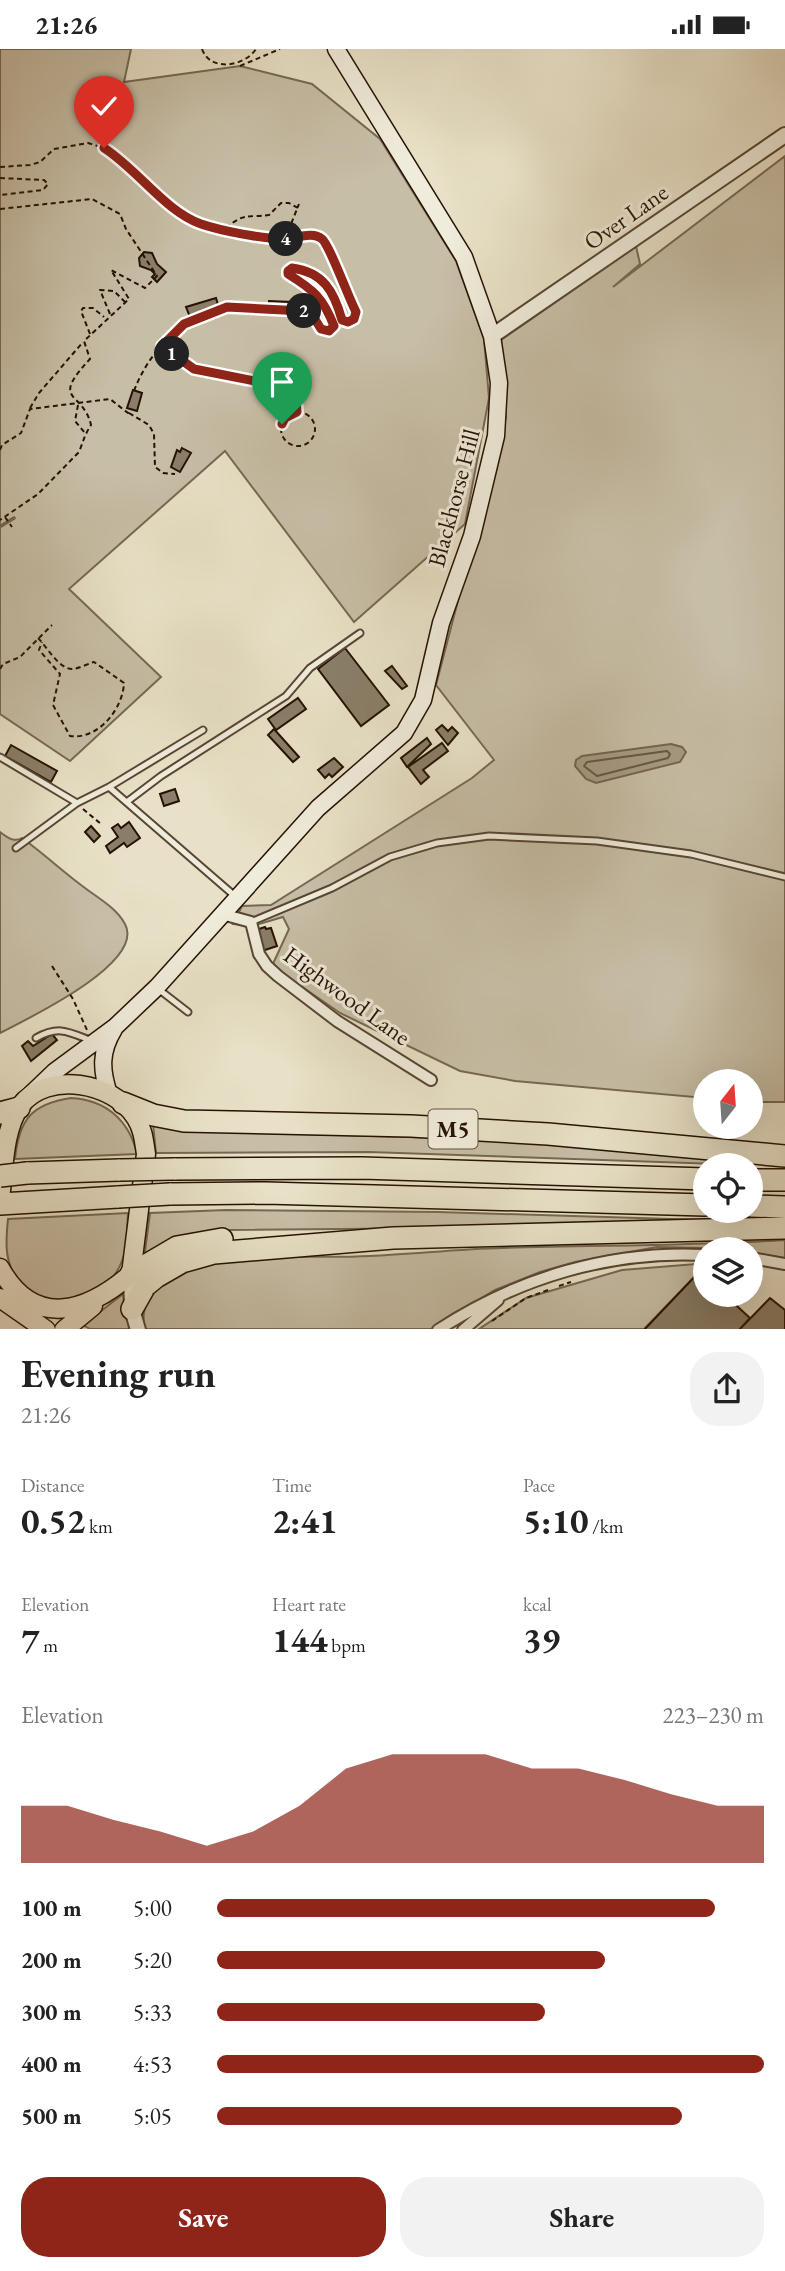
<!DOCTYPE html>
<meta charset="utf-8">
<style>
:root{--surface:#fff;--page:#f2f2f2;--text:#222;--muted:#767676;--accent:#8f2418}
body{margin:0;font-family:"EB Garamond",serif;background:var(--page);color:var(--text);height:100vh;display:flex;flex-direction:column;font-size:26px;white-space:nowrap}
*{box-sizing:border-box;margin:0}
p{font-size:23px;color:var(--muted)}
.icon{flex:none;width:38px;height:38px;fill:none;stroke:currentColor;stroke-width:2;stroke-linecap:round;stroke-linejoin:round}
.map{position:relative;height:1280px;overflow:hidden}
.panel{display:flex;flex-direction:column;background:var(--surface);flex:1}
.panel>*{flex:none}
.needle{width:46px;rotate:17deg}
.buttons{position:absolute;left:693px;top:1020px;display:grid;gap:14px}
.buttons a{display:grid;place-items:center;width:70px;height:70px;border-radius:50%;background:var(--surface);box-shadow:0 7px 28px #0002;font-size:35px}
.pin{position:absolute;display:grid;place-items:center;width:60px;height:60px;color:#fff;margin:-72px -30px;border-radius:50% 50% 50% 0;rotate:-45deg;box-shadow:0 0 7px #0007}
.pin .icon{rotate:45deg}
.km{position:absolute;width:35px;height:35px;margin:-18px;border-radius:50%;background:#222;color:#fff;font-size:19px;line-height:35px;text-align:center}
.round{display:grid;place-items:center;flex:none;width:74px;height:74px;border-radius:28px;background:var(--page)}
.overview{display:flex;align-items:center;justify-content:space-between;height:119px;padding:0 21px}
h1{font-size:38px;font-weight:700;line-height:52px}
.figures{display:grid;grid-template-columns:repeat(3,1fr);gap:10px;height:119px;padding:7px 21px}
.figures div{display:grid;align-content:center}
.figures b{font-size:35px;font-weight:700}
.figures small{font-size:19px;font-weight:400}
.figures p{font-size:19px}
.chart{height:196px;padding:14px 21px}
.chart p{display:flex;justify-content:space-between}
.chart svg{width:100%;height:126px;margin-top:7px;fill:var(--accent);opacity:.7}
.action{display:flex;gap:14px;margin-top:auto;padding:14px 21px}
.action a{flex:1;height:80px;border-radius:28px;background:var(--accent);color:#fff;font-size:28px;font-weight:700;line-height:80px;text-align:center}
.action a+a{background:var(--page);color:var(--text)}
ul{padding:0 21px;list-style:none;font-size:23px}
li{display:grid;grid-template-columns:112px 84px 1fr;align-items:center;height:52px}
li i{height:18px;border-radius:9px;background:var(--accent)}
.status{display:flex;justify-content:space-between;align-items:center;height:49px;padding:0 35px;background:var(--surface);direction:ltr}
.status svg{height:19px;fill:currentColor}
.map>svg:first-child{display:block}
</style>
<div class="status"><b>21:26</b><svg viewBox="0 0 49 12"><path d="M0 12V9h3v3zM5 12V6h3v6zM10 12V3h3v9zM15 12V0h3v12zM26 1h20v11H26zM47 4h2v5h-2z"/></svg></div>
<div class="map">
<svg width="785" height="1281" viewBox="0 0 785 1281">
<rect width="100%" height="100%" fill="#e8e1c7"/>
<filter id="stains"><feTurbulence type="fractalNoise" baseFrequency=".00286" numOctaves="4"/><feColorMatrix values="0 0 0 0 .2 0 0 0 0 .09 0 0 0 0 .02 0 0 0 .5 -.17"/></filter>
<radialGradient id="worn" r=".72"><stop offset=".6" stop-color="#630" stop-opacity="0"/><stop offset="1" stop-color="#630" stop-opacity=".3"/></radialGradient>
<!-- green -->
<path fill="#c7bea6" stroke="#766854" stroke-width="2" d="M 0,0 L 131,0 L 124,33 L 240,17 L 312,35 L 380,90 L 456,212 L 484,290 L 489,349 L 465,475 L 354,573 L 225,402 L 69,540 L 161,628 L 70,712 L 0,665 Z
M 785,107 L 785,1053 L 751,1053 L 751,1032 L 705,1032 L 705,1049 L 515,1032 L 460,1022 L 340,964 L 272,917 L 289,880 L 283,868 L 252,877 L 233,875 L 242,857 L 271,856 L 472,729 L 494,711 L 436,636 L 506,368 L 501,291 L 636,197 L 640,215 L 613,238 Z
M 0,783 C 7,788 14,794 22,789 C 43,804 61,821 81,836 C 96,848 116,858 125,875 C 146,914 27,970 0,984 Z
M 71,1049 C 106,1051 129,1071 137,1105 L 15,1110 C 19,1071 31,1055 71,1049 Z
M 153,1075 L 193,1082 L 515,1091 L 745,1113 L 746,1116 L 369,1103 L 156,1104 Z
M 226,1161 L 438,1163 L 737,1172 L 577,1178 L 225,1181 L 144,1210 L 150,1164 Z
M 128,1164 C 127,1178 128,1199 122,1212 C 105,1256 44,1267 16,1228 C 4,1211 6,1190 8,1170 Z
M 785,1191 L 785,1209 L 751,1204 L 751,1200 L 657,1198 L 575,1213 L 540,1223 L 495,1241 L 431,1280 L 145,1280 C 136,1246 171,1225 201,1217 C 255,1203 315,1210 370,1207 C 415,1205 459,1200 503,1199 C 597,1196 691,1197 785,1191 Z
M 696,1215 L 700,1222 L 644,1280 L 479,1280 L 526,1249 L 622,1221 Z
M 123,1245 L 131,1280 L 90,1280 L 83,1276 Z"/>
<!-- water -->
<path fill="#a69b84" stroke="#726450" stroke-width="2" d="M 671,695 L 682,698 L 686,703 L 680,713 L 596,734 L 586,730 L 575,717 L 576,711 L 582,707 Z"/>
<g fill="none" stroke-linecap="round" stroke-linejoin="round">
<!-- shore -->
<path stroke="#665643" stroke-width="2" d="M 667,702 L 670,705 L 668,709 L 597,727 L 584,717 L 587,713 Z"/>
<!-- stream -->
<path stroke="#726450" stroke-width="3.5" d="M 1,477 L 14,469"/>
</g>
<!-- building -->
<path fill="#8a7e68" stroke="#251202" stroke-width="2" d="M 144,203 L 152,204 L 157,215 L 166,223 L 157,233 L 152,228 L 155,225 L 151,221 L 140,217 L 139,209 Z
M 216,249 L 219,259 L 190,268 L 186,258 Z
M 269,252 L 292,253 L 292,259 L 269,258 Z
M 133,341 L 142,344 L 137,362 L 127,359 Z
M 182,399 L 191,404 L 180,423 L 171,418 L 177,401 L 180,403 Z
M 345,599 L 389,656 L 361,677 L 318,620 Z
M 392,617 L 407,637 L 402,640 L 385,622 Z
M 298,649 L 306,660 L 276,681 L 268,670 Z
M 442,676 L 448,682 L 452,678 L 458,684 L 448,696 L 436,681 Z
M 274,680 L 299,708 L 293,713 L 268,686 Z
M 427,689 L 431,695 L 407,718 L 401,709 Z
M 442,694 L 448,702 L 423,721 L 429,728 L 421,735 L 408,718 Z
M 11,696 L 57,722 L 51,733 L 5,707 Z
M 334,709 L 343,718 L 332,728 L 329,725 L 325,729 L 318,721 Z
M 175,740 L 179,752 L 164,757 L 160,745 Z
M 129,773 L 140,789 L 127,798 L 124,794 L 110,804 L 106,797 L 118,788 L 112,779 L 118,775 L 121,779 Z
M 91,777 L 100,787 L 94,793 L 85,783 Z
M 265,878 L 266,880 L 271,879 L 277,897 L 262,902 L 256,881 Z
M 52,985 L 57,991 L 31,1012 L 22,997 L 28,992 L 33,997 Z
M 700,1222 L 705,1227 L 705,1246 L 725,1246 L 750,1269 L 739,1281 L 644,1281 Z
M 770,1249 L 785,1261 L 785,1281 L 739,1281 Z"/>
<g fill="none" stroke-linecap="round" stroke-linejoin="round">
<!-- service casing -->
<g stroke="#564633" stroke-width="9">
<path id="service" d="M 0,708 L 77,754
M 109,738 L 203,681
M 128,752 L 161,727 L 286,647 L 310,619 L 360,584
M 16,799 L 77,754 L 109,738 L 236,848
M 251,873 L 332,839 L 390,808 L 437,794 L 489,787 L 597,792 L 691,805 L 785,828
M 157,939 L 188,963
M 36,989 C 59,976 69,983 92,992"/>
</g>
<!-- minor casing -->
<g stroke="#564633" stroke-width="14">
<path id="minor" d="M 222,865 L 251,873 L 259,905 L 267,917 L 278,927 L 337,972 L 431,1031
M 751,1209 L 785,1215
M 438,1281 C 518,1229 610,1201 705,1206
M 463,1281 L 498,1251"/>
</g>
<!-- tertiary casing -->
<g stroke="#564633" stroke-width="18">
<path id="tertiary" d="M 492,287 L 785,86
M 131,1225 L 132,1260 L 138,1281"/>
</g>
<!-- secondary casing -->
<g stroke="#251202" stroke-width="19">
<path id="secondary" d="M 31,1045 L 54,1023 L 115,978 L 157,938 L 318,759 L 404,684 L 423,651 L 441,574 L 472,487 L 496,387 L 499,334 L 492,287 L 464,208 L 336,0
M 109,1045 C 101,1021 100,1003 114,980"/>
</g>
<!-- primary casing -->
<g stroke="#251202" stroke-width="21">
<path id="primary" d="M 0,1150 C 4,1121 3,1082 20,1057 C 47,1021 114,1033 136,1069 C 143,1080 144,1092 146,1105 L 131,1225 C 87,1263 34,1281 0,1219
M 0,1249 L 46,1281
M 64,1281 L 93,1257"/>
</g>
<!-- motorway casing -->
<g stroke="#251202" stroke-width="24">
<path id="motorway" d="M 123,1054 L 153,1066 L 184,1072 L 411,1077 L 548,1085 L 785,1107
M 0,1064 L 19,1059
M 174,1120 L 362,1119 L 705,1130
M 27,1124 L 120,1121
M 751,1131 L 785,1131
M 170,1145 L 266,1144 L 705,1156
M 0,1155 L 118,1148
M 751,1157 L 785,1158
M 131,1225 L 177,1198 L 222,1190
M 132,1260 L 145,1237 L 156,1228 L 182,1213 L 214,1204 L 393,1189 L 785,1179"/>
</g>
<!-- path -->
<path stroke="#251202" stroke-width="2" stroke-dasharray="5 3.5" stroke-linecap="butt" d="M 202,0 C 210,23 244,18 256,0
M 240,17 L 280,0
M 0,118 L 30,116 L 40,113 L 54,100 L 88,94 L 104,99 L 124,112 L 184,167 L 202,176 L 285,190 L 312,186 L 322,190 L 328,198 L 356,263 L 354,269 L 348,273 L 342,271 C 334,242 323,223 292,219 L 287,222 L 288,225 C 314,241 323,249 333,277 L 329,282 L 321,280 C 306,257 294,261 269,260 C 255,260 241,257 227,258 C 184,263 148,304 134,342
M 0,129 L 44,131 L 48,135 L 43,141 L 0,146
M 0,160 L 92,150 L 120,165 L 126,180 L 157,227 L 145,239 L 111,221 L 129,250 L 84,292 L 90,310 C 49,354 83,341 91,376 C 85,385 83,393 79,403 L 38,445 L 0,471
M 226,179 C 245,163 247,169 269,166 L 281,154 L 289,154 L 298,159
M 285,190 L 299,155
M 110,265 L 100,241 L 114,242 L 125,253
M 90,285 L 81,262 L 83,259 L 93,259 L 104,268
M 162,297 L 194,320 L 285,338 L 296,350 L 297,363
M 78,356 L 75,372 L 85,384
M 30,359 L 39,344 L 83,293
M281 380a17 17 0 1 1 34 0a17 17 0 1 1-34 0Z
M 129,364 L 149,376 L 154,385 L 155,418 L 163,424 L 175,425
M 0,401 L 2,396 L 21,384 L 30,360 L 110,350 L 128,364 L 130,360
M 5,468 L 12,478
M 38,589 C 47,598 59,620 72,620 C 78,620 87,615 94,613 L 124,634 C 123,659 99,691 70,687 L 53,656 L 60,625 L 39,601 L 42,593
M 0,620 L 3,615 L 20,608 L 52,576
M 83,760 L 101,775
M 52,917 L 73,950 L 87,981
M 559,1237 L 571,1233
M 492,1272 L 526,1249 L 551,1240"/>
<!-- service -->
<use href="#service" stroke="#f0ecdb" stroke-width="5"/>
<!-- minor -->
<use href="#minor" stroke="#f0ecdb" stroke-width="10"/>
<!-- tertiary -->
<use href="#tertiary" stroke="#f0ecdb" stroke-width="14"/>
<!-- secondary -->
<use href="#secondary" stroke="#f0ecdb" stroke-width="16"/>
<!-- primary -->
<use href="#primary" stroke="#e8e1c7" stroke-width="18"/>
<!-- motorway -->
<use href="#motorway" stroke="#e8e1c7" stroke-width="21"/>
<!-- motorway-bridge casing -->
<g stroke="#251202" stroke-width="24" stroke-linecap="butt">
<path id="motorway-bridge" d="M 120,1121 L 174,1120
M 0,1127 L 27,1124
M 118,1148 L 170,1145"/>
</g>
<!-- motorway-bridge -->
<use href="#motorway-bridge" stroke="#e8e1c7" stroke-width="21"/>
</g>
<g fill="none" stroke-linecap="round" stroke-linejoin="round">
<!-- route casing -->
<g stroke="#fff" stroke-width="14">
<path id="route" d="M 104,99 C 137,120 166,163 201,175 C 222,182 263,190 286,190 C 297,189 313,182 322,190 C 329,195 349,250 356,263 L 354,270 L 348,273 L 342,271 C 334,242 323,223 292,219 L 288,222 L 288,225 C 314,241 323,249 334,277 L 329,282 L 321,280 L 313,267 L 303,262 L 227,258 L 184,275 L 162,297 L 194,320 L 285,338 L 296,350 L 297,363 L 285,369 L 282,375"/>
</g>
<!-- route -->
<use href="#route" stroke="#8f2418" stroke-width="9"/>
</g>
<g text-anchor="middle" stroke-width="6" stroke-linejoin="round" paint-order="stroke">
<!-- shield labels -->
<rect fill="#f0ecdb" stroke="#625343" stroke-width="2" x="428.5" y="1060.5" width="49" height="39" rx="5"/>
<g font-size="23" font-weight="bold" fill="#251202">
<text x="453" y="1088">M5</text>
</g>
<!-- street labels -->
<g font-size="24" fill="#251202" stroke="#f0ecdb">
<text transform="translate(626 168) rotate(-35)" y="8">Over Lane</text>
<text transform="translate(454 449) rotate(-75)" y="8">Blackhorse Hill</text>
<text transform="translate(347 947) rotate(36)" y="8">Highwood Lane</text>
</g>
</g>
<rect width="100%" height="100%" filter="url(#stains)"/>
<rect width="100%" height="100%" fill="url(#worn)"/>
</svg>
<div class="buttons">
<a><svg class="needle" viewBox="-14 -14 28 28"><path d="M0-13l5 13h-10z" fill="#e53935"/><path d="M0 13l5-13h-10z" fill="#767676"/></svg></a>
<a><svg class="icon" aria-label="locate" viewBox="0 0 24 24"><circle cx="12" cy="12" r="6"/><path d="M12 2v4M12 18v4M2 12h4M18 12h4"/></svg></a>
<a><svg class="icon" aria-label="layers" viewBox="0 0 24 24"><path d="M12 4l9 5-9 5-9-5zM3 14l9 5 9-5"/></svg></a>
</div>
<div class="pin" style="left:282px;top:375px;background:#1e9e55"><svg class="icon" aria-label="arrive" viewBox="0 0 24 24"><path d="M6 21V4h12l-3 4 3 4H6"/></svg></div>
<div class="pin" style="left:104px;top:99px;background:#d93025"><svg class="icon" aria-label="check" viewBox="0 0 24 24"><path d="M5 12l5 5 9-10"/></svg></div>
<b class="km" style="left:172px;top:305px">1</b>
<b class="km" style="left:304px;top:262px">2</b>
<b class="km" style="left:286px;top:190px">4</b>
</div>
<section class="panel">
<div class="overview"><div><h1>Evening run</h1><p>21:26</p></div><a class="round"><svg class="icon" aria-label="share" viewBox="0 0 24 24"><path d="M12 15V3M7 8l5-5 5 5M5 13v7h14v-7"/></svg></a></div>
<div class="figures">
<div><p>Distance</p><b>0.52<small> km</small></b></div>
<div><p>Time</p><b>2:41</b></div>
<div><p>Pace</p><b>5:10<small> /km</small></b></div>
</div>
<div class="figures">
<div><p>Elevation</p><b>7<small> m</small></b></div>
<div><p>Heart rate</p><b>144<small> bpm</small></b></div>
<div><p>kcal</p><b>39</b></div>
</div>
<div class="chart"><p><span>Elevation</span>223–230 m</p>
<svg viewBox="0 0 160 44" preserveAspectRatio="none"><path d="M0 44V24L10 24L20 29L30 33L40 38L50 33L60 24L70 11L80 6L90 6L100 6L110 11L120 11L130 15L140 20L150 24L160 24V44z"/></svg>
</div>
<ul>
<li><b>100 m</b>5:00<i style="width:91%"></i></li>
<li><b>200 m</b>5:20<i style="width:71%"></i></li>
<li><b>300 m</b>5:33<i style="width:60%"></i></li>
<li><b>400 m</b>4:53<i style="width:100%"></i></li>
<li><b>500 m</b>5:05<i style="width:85%"></i></li>
</ul>
<div class="action"><a>Save</a><a>Share</a></div>
</section>
